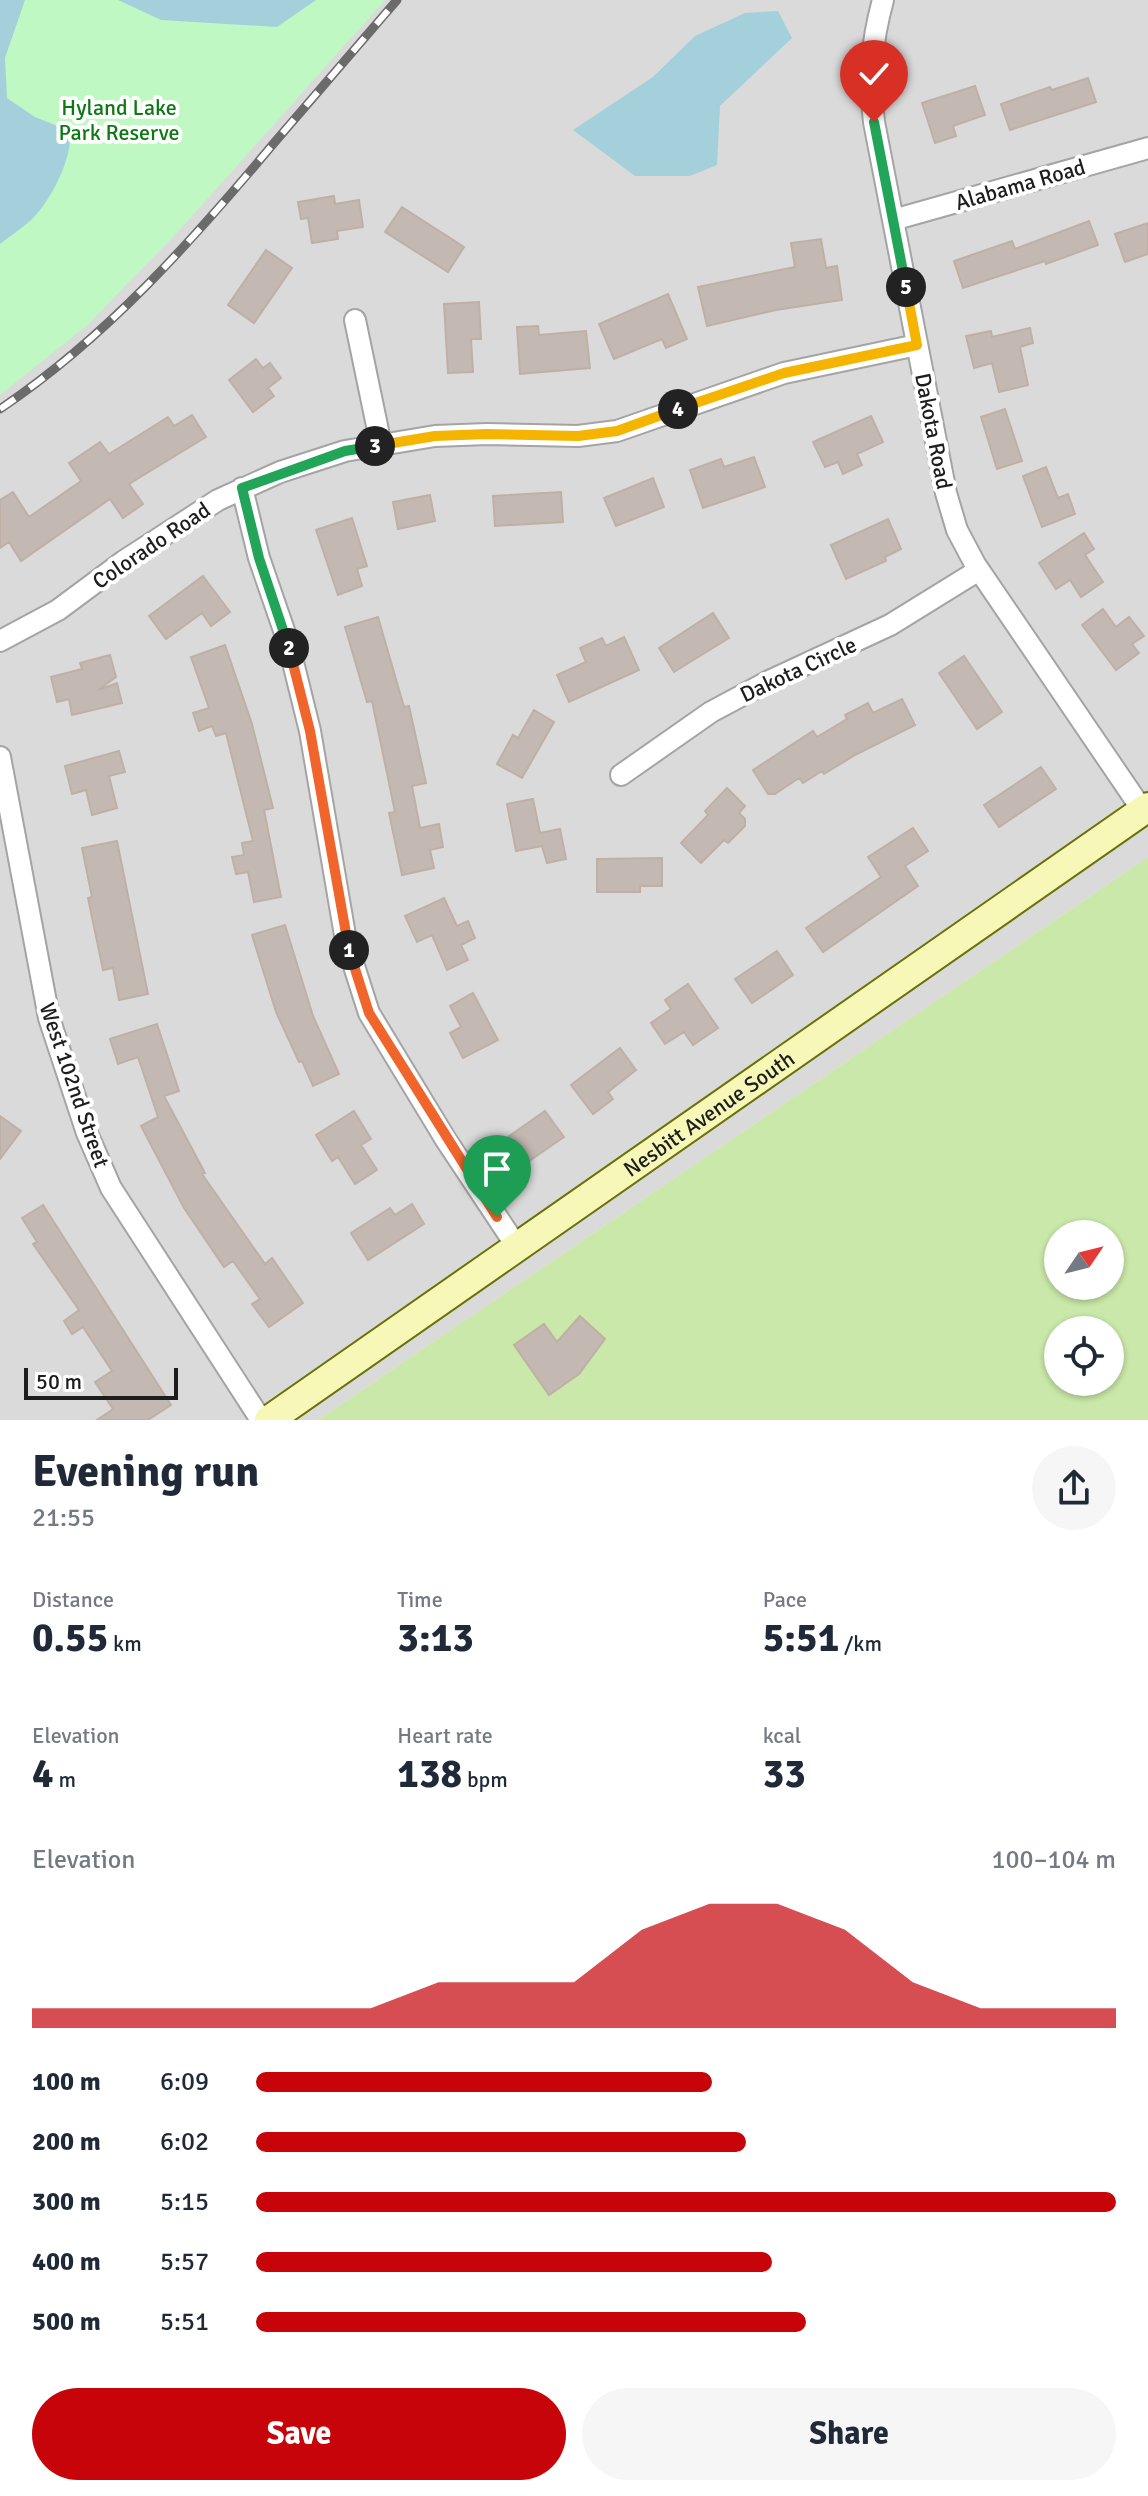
<!DOCTYPE html>
<meta charset="utf-8">
<style>
:root{--surface:#fff;--page:#f6f6f7;--text:#1f2937;--muted:#747a83;--accent:#c6040a}
body{margin:0;font-family:Signika,sans-serif;background:var(--page);color:var(--text);height:100vh;display:flex;flex-direction:column;font-size:30px;white-space:nowrap}
*{box-sizing:border-box;margin:0}
p{font-size:26px;color:var(--muted)}
.icon{flex:none;width:44px;height:44px;fill:none;stroke:currentColor;stroke-width:2;stroke-linecap:round;stroke-linejoin:round}
.map{position:relative;height:1420px;overflow:hidden}
.side{display:flex;flex-direction:column;background:var(--surface);flex:1}
.side>*{flex:none}
.needle{width:52px;rotate:55deg}
.controls{position:absolute;left:1044px;top:1220px;display:grid;gap:16px}
.controls a{display:grid;place-items:center;width:80px;height:80px;border-radius:50%;background:var(--surface);box-shadow:0 2px 6px #0004;font-size:40px}
.scale{position:absolute;left:24px;bottom:20px;width:154px;box-sizing:border-box;padding-left:8px;border:4px solid #1d1d1d;border-top:0;font-size:22px;line-height:28px;white-space:nowrap;color:#1d1d1d;-webkit-text-stroke:6px #fff;paint-order:stroke}
.pin{position:absolute;display:grid;place-items:center;width:68px;height:68px;color:#fff;margin:-82px -34px;border-radius:50% 50% 50% 0;rotate:-45deg;box-shadow:0 0 8px #0007}
.pin .icon{rotate:45deg}
.km{position:absolute;width:40px;height:40px;margin:-20px;border-radius:50%;background:#222;color:#fff;font-size:22px;line-height:40px;text-align:center}
.round{display:grid;place-items:center;flex:none;width:84px;height:84px;border-radius:42px;background:var(--page)}
.summary{display:flex;align-items:center;justify-content:space-between;height:136px;padding:0 32px}
h1{font-size:44px;font-weight:800;line-height:60px}
.stats{display:grid;grid-template-columns:repeat(3,1fr);gap:12px;height:136px;padding:8px 32px}
.stats div{display:grid;align-content:center}
.stats b{font-size:40px;font-weight:800}
.stats small{font-size:22px;font-weight:400}
.stats p{font-size:22px}
.chart{height:224px;padding:16px 32px}
.chart p{display:flex;justify-content:space-between}
.chart svg{width:100%;height:144px;margin-top:8px;fill:var(--accent);opacity:.7}
.primary-button{display:flex;gap:16px;margin-top:auto;padding:16px 32px}
.primary-button a{flex:1;height:92px;border-radius:48px;background:var(--accent);color:#fff;font-size:32px;font-weight:800;line-height:92px;text-align:center}
.primary-button a+a{background:var(--page);color:var(--text)}
ul{padding:0 32px;list-style:none;font-size:26px}
li{display:grid;grid-template-columns:128px 96px 1fr;align-items:center;height:60px}
li i{height:20px;border-radius:10px;background:var(--accent)}
.map>svg:first-child{display:block}
</style>
<div class="map">
<svg width="1148" height="1420" viewBox="0 0 1148 1420">
<rect width="100%" height="100%" fill="#eeeae3"/>
<!-- residential -->
<path fill="#dbdada" d="M 371,0 L 1148,0 L 1148,857 L 318,1420 L 0,1420 L 0,393 Z"/>
<!-- grass -->
<path fill="#cae8a9" fill-rule="evenodd" d="M 1148,857 L 1148,1420 L 318,1420 ZM 1058,1234 L 1110,1234 L 1110,1286 L 1058,1286 ZM 1058,1330 L 1110,1330 L 1110,1382 L 1058,1382 Z"/>
<!-- park -->
<path fill="#c0f8c3" d="M 0,0 L 385,0 L 175,235 L 86,326 L 0,395 Z"/>
<!-- water -->
<path fill="#a4d0db" d="M 0,0 L 25,0 L 5,58 L 7,98 L 35,117 L 70,131 C 73,158 50,203 30,221 C 21,229 10,236 0,244 Z
M 118,0 L 316,0 L 277,27 L 161,20 Z
M 778,11 L 792,38 L 720,106 L 717,165 L 690,176 L 635,176 L 573,130 L 653,77 L 695,36 L 745,13 Z"/>
<!-- building -->
<path fill="#c3b9b2" stroke="#bfb0a6" stroke-width="2" d="M 1088,78 L 1096,102 L 1010,130 L 1001,104 L 1050,87 L 1052,90 Z
M 975,86 L 985,115 L 953,126 L 956,136 L 935,143 L 922,103 Z
M 334,196 L 335,204 L 359,200 L 363,227 L 337,231 L 338,239 L 312,243 L 308,218 L 301,219 L 298,202 Z
M 402,207 L 464,247 L 448,272 L 385,232 Z
M 1089,221 L 1098,245 L 1046,264 L 1045,261 L 963,288 L 954,261 L 1012,241 L 1015,249 Z
M 1148,223 L 1148,254 L 1125,262 L 1115,234 Z
M 821,239 L 826,268 L 837,266 L 842,300 L 776,310 L 707,326 L 698,287 L 795,267 L 791,243 Z
M 266,250 L 292,268 L 254,323 L 228,305 Z
M 668,294 L 687,339 L 666,348 L 662,339 L 614,359 L 599,324 Z
M 479,302 L 481,339 L 471,339 L 473,372 L 448,373 L 444,304 Z
M 538,326 L 539,335 L 586,331 L 590,368 L 520,374 L 517,327 Z
M 1030,328 L 1033,343 L 1020,347 L 1028,385 L 999,392 L 992,363 L 974,368 L 966,336 L 991,331 L 992,337 Z
M 256,359 L 263,368 L 270,363 L 281,378 L 268,388 L 274,396 L 253,412 L 229,380 Z
M 1005,409 L 1022,461 L 997,469 L 981,417 Z
M 192,415 L 206,437 L 129,484 L 143,504 L 123,518 L 110,499 L 21,561 L 9,542 L 0,548 L 0,500 L 13,492 L 29,517 L 81,481 L 69,463 L 100,442 L 109,454 L 168,417 L 174,426 Z
M 871,416 L 883,442 L 857,454 L 862,465 L 843,474 L 838,462 L 825,467 L 813,442 Z
M 754,457 L 765,487 L 703,508 L 690,470 L 721,459 L 724,467 Z
M 1046,467 L 1058,498 L 1068,494 L 1075,514 L 1042,527 L 1023,476 Z
M 653,478 L 664,507 L 616,526 L 604,498 Z
M 561,492 L 563,522 L 495,526 L 493,496 Z
M 430,495 L 435,521 L 398,529 L 393,502 Z
M 352,518 L 367,566 L 357,569 L 362,586 L 338,595 L 316,530 Z
M 888,519 L 901,549 L 885,557 L 886,561 L 846,579 L 831,545 Z
M 1084,533 L 1094,549 L 1085,555 L 1103,582 L 1081,597 L 1070,580 L 1056,589 L 1039,563 Z
M 203,576 L 230,612 L 211,626 L 202,613 L 166,639 L 149,616 Z
M 1103,609 L 1116,627 L 1129,617 L 1144,636 L 1132,644 L 1139,653 L 1116,670 L 1082,625 Z
M 713,613 L 729,638 L 674,672 L 659,648 Z
M 378,617 L 404,707 L 409,706 L 426,783 L 412,786 L 420,828 L 439,824 L 443,847 L 430,850 L 434,868 L 402,875 L 389,813 L 395,812 L 372,701 L 367,702 L 345,627 Z
M 624,637 L 639,670 L 569,702 L 557,675 L 586,662 L 580,648 L 602,638 L 606,646 Z
M 225,645 L 252,724 L 273,808 L 264,810 L 281,897 L 254,902 L 248,872 L 236,874 L 232,857 L 244,855 L 242,843 L 253,841 L 226,733 L 216,736 L 212,726 L 199,731 L 193,713 L 209,708 L 191,657 Z
M 110,655 L 116,677 L 98,690 L 117,683 L 122,703 L 72,715 L 69,699 L 57,702 L 51,677 L 82,669 L 80,663 Z
M 964,656 L 1002,712 L 977,729 L 939,673 Z
M 902,699 L 915,725 L 855,755 L 824,774 L 822,771 L 803,783 L 799,778 L 775,794 L 768,794 L 753,770 L 813,731 L 817,737 L 847,719 L 845,715 L 868,703 L 873,713 Z
M 534,710 L 554,722 L 522,778 L 497,764 L 513,735 L 518,738 Z
M 119,751 L 125,772 L 109,776 L 117,808 L 92,815 L 86,790 L 72,794 L 65,766 Z
M 1041,767 L 1056,789 L 999,827 L 984,805 Z
M 727,788 L 745,806 L 739,813 L 745,819 L 745,826 L 728,843 L 724,840 L 701,863 L 681,843 L 708,815 L 705,811 Z
M 533,799 L 540,833 L 560,829 L 566,859 L 547,863 L 542,846 L 516,851 L 507,804 Z
M 913,828 L 928,851 L 905,866 L 918,886 L 823,952 L 806,928 L 881,877 L 868,857 Z
M 117,841 L 148,994 L 119,1000 L 113,968 L 103,970 L 88,898 L 92,897 L 82,848 Z
M 662,858 L 662,886 L 640,886 L 640,892 L 597,892 L 597,859 Z
M 444,898 L 457,926 L 468,921 L 475,938 L 461,945 L 468,960 L 447,970 L 432,935 L 417,942 L 405,916 Z
M 285,925 L 313,1016 L 339,1074 L 313,1086 L 302,1061 L 299,1062 L 276,1012 L 252,935 Z
M 777,951 L 793,975 L 752,1003 L 735,979 Z
M 688,984 L 718,1028 L 693,1045 L 684,1032 L 665,1044 L 651,1023 L 671,1009 L 665,1000 Z
M 473,993 L 498,1040 L 463,1058 L 450,1033 L 461,1027 L 450,1006 Z
M 157,1024 L 179,1091 L 164,1096 L 205,1173 L 202,1174 L 265,1264 L 272,1258 L 303,1303 L 269,1327 L 252,1304 L 260,1299 L 233,1261 L 224,1267 L 184,1208 L 141,1126 L 158,1117 L 138,1057 L 118,1064 L 110,1039 Z
M 620,1048 L 636,1070 L 608,1092 L 613,1099 L 593,1114 L 571,1085 Z
M 354,1111 L 371,1139 L 361,1145 L 377,1170 L 355,1184 L 338,1157 L 332,1161 L 316,1135 Z
M 545,1111 L 564,1137 L 526,1163 L 508,1137 Z
M 0,1116 L 21,1131 L 0,1159 Z
M 412,1204 L 424,1224 L 368,1260 L 351,1233 L 390,1208 L 395,1215 Z
M 43,1205 L 171,1405 L 148,1420 L 97,1420 L 113,1409 L 95,1382 L 112,1371 L 83,1327 L 72,1334 L 64,1321 L 79,1310 L 33,1244 L 37,1242 L 22,1218 Z
M 580,1316 L 605,1339 L 579,1374 L 549,1395 L 514,1345 L 544,1324 L 557,1342 Z"/>
<g fill="none" stroke-linecap="round" stroke-linejoin="round">
<!-- street casing -->
<g stroke="#a4a4a4" stroke-width="24">
<path id="street" d="M 883,0 C 871,44 869,77 874,122 L 946,493 L 957,530 L 975,564 L 1143,811
M 893,220 L 1148,148
M 355,320 L 381,445
M 242,488 L 259,558 L 288,642 L 310,731 L 346,941 L 369,1013 L 446,1140 L 517,1247
M 0,641 L 58,610 L 124,561 L 218,500 L 280,472 L 345,451 L 435,436 L 487,434 L 578,436 L 617,431 L 784,373 L 917,345
M 0,757 L 49,1018 L 87,1133 L 111,1188 L 261,1420
M 621,775 L 711,712 L 767,682 L 890,625 L 979,570"/>
</g>
<!-- secondary casing -->
<g stroke="#697107" stroke-width="32">
<g id="secondary">
<path id="s1" d="M 269,1420 L 1148,807"/>
</g>
</g>
<!-- street -->
<use href="#street" stroke="#fff" stroke-width="20"/>
<!-- secondary -->
<use href="#secondary" stroke="#f7f8b7" stroke-width="28"/>
<!-- rail casing -->
<g stroke="#6b6b6b" stroke-width="9">
<path id="rail" d="M 0,409 C 107,337 192,241 274,143 C 315,95 356,48 397,0"/>
</g>
<!-- rail -->
<use href="#rail" stroke="#fff" stroke-width="6" stroke-dasharray="18" stroke-linecap="butt"/>
</g>
<g fill="none" stroke-linecap="round" stroke-linejoin="round">
<!-- split-1 casing -->
<g stroke="#fff" stroke-width="16">
<path id="split-1" d="M 349,950 L 369,1013 L 497,1217"/>
</g>
<!-- split-2 casing -->
<g stroke="#fff" stroke-width="16">
<path id="split-2" d="M 289,648 L 310,731 L 349,950"/>
</g>
<!-- split-3 casing -->
<g stroke="#fff" stroke-width="16">
<path id="split-3" d="M 289,648 L 259,558 L 242,488 L 345,451 L 375,446"/>
</g>
<!-- split-4 casing -->
<g stroke="#fff" stroke-width="16">
<path id="split-4" d="M 375,446 L 435,436 L 487,434 L 578,436 L 617,431 L 678,409"/>
</g>
<!-- split-5 casing -->
<g stroke="#fff" stroke-width="16">
<path id="split-5" d="M 678,409 L 784,373 L 917,345 L 906,287"/>
</g>
<!-- split-6 casing -->
<g stroke="#fff" stroke-width="16">
<path id="split-6" d="M 874,122 L 906,287"/>
</g>
<!-- split-1 -->
<use href="#split-1" stroke="#f0652b" stroke-width="10"/>
<!-- split-2 -->
<use href="#split-2" stroke="#f0652b" stroke-width="10"/>
<!-- split-3 -->
<use href="#split-3" stroke="#22a559" stroke-width="10"/>
<!-- split-4 -->
<use href="#split-4" stroke="#f5b400" stroke-width="10"/>
<!-- split-5 -->
<use href="#split-5" stroke="#f5b400" stroke-width="10"/>
<!-- split-6 -->
<use href="#split-6" stroke="#22a559" stroke-width="10"/>
</g>
<g text-anchor="middle" stroke-width="8" stroke-linejoin="round" paint-order="stroke">
<!-- park labels -->
<g font-size="22" fill="#0d7913" stroke="#fff">
<text x="119" y="115">Hyland Lake<tspan x="119" dy="25">Park Reserve</tspan></text>
</g>
<!-- street labels -->
<g font-size="22" fill="#1d1d1d" stroke="#fff">
<text transform="translate(1020 184) rotate(-16)" y="8">Alabama Road</text>
<text transform="translate(934 431) rotate(79)" y="8">Dakota Road</text>
<text transform="translate(151 545) rotate(-34)" y="8">Colorado Road</text>
<text transform="translate(798 669) rotate(-25)" y="8">Dakota Circle</text>
<text transform="translate(75 1085) rotate(71)" y="8">West 102nd Street</text>
<text dy="8" stroke="none"><textPath href="#s1" startOffset="536">Nesbitt Avenue South</textPath></text>
</g>
</g>
</svg>
<div class="controls">
<a><svg class="needle" viewBox="-14 -14 28 28"><path d="M0-13l5 13h-10z" fill="#e53935"/><path d="M0 13l5-13h-10z" fill="#747a83"/></svg></a>
<a><svg class="icon" aria-label="locate" viewBox="0 0 24 24"><circle cx="12" cy="12" r="6"/><path d="M12 2v4M12 18v4M2 12h4M18 12h4"/></svg></a>
</div>
<div class="scale">50 m</div>
<div class="pin" style="left:497px;top:1217px;background:#1e9e55"><svg class="icon" aria-label="arrive" viewBox="0 0 24 24"><path d="M6 21V4h12l-3 4 3 4H6"/></svg></div>
<div class="pin" style="left:874px;top:122px;background:#d93025"><svg class="icon" aria-label="check" viewBox="0 0 24 24"><path d="M5 12l5 5 9-10"/></svg></div>
<b class="km" style="left:349px;top:950px">1</b>
<b class="km" style="left:289px;top:648px">2</b>
<b class="km" style="left:375px;top:446px">3</b>
<b class="km" style="left:678px;top:409px">4</b>
<b class="km" style="left:906px;top:287px">5</b>
</div>
<section class="side">
<div class="summary"><div><h1>Evening run</h1><p>21:55</p></div><a class="round"><svg class="icon" aria-label="share" viewBox="0 0 24 24"><path d="M12 15V3M7 8l5-5 5 5M5 13v7h14v-7"/></svg></a></div>
<div class="stats">
<div><p>Distance</p><b>0.55<small> km</small></b></div>
<div><p>Time</p><b>3:13</b></div>
<div><p>Pace</p><b>5:51<small> /km</small></b></div>
</div>
<div class="stats">
<div><p>Elevation</p><b>4<small> m</small></b></div>
<div><p>Heart rate</p><b>138<small> bpm</small></b></div>
<div><p>kcal</p><b>33</b></div>
</div>
<div class="chart"><p><span>Elevation</span>100–104 m</p>
<svg viewBox="0 0 160 44" preserveAspectRatio="none"><path d="M0 44V38L10 38L20 38L30 38L40 38L50 38L60 30L70 30L80 30L90 14L100 6L110 6L120 14L130 30L140 38L150 38L160 38V44z"/></svg>
</div>
<ul>
<li><b>100 m</b>6:09<i style="width:53%"></i></li>
<li><b>200 m</b>6:02<i style="width:57%"></i></li>
<li><b>300 m</b>5:15<i style="width:100%"></i></li>
<li><b>400 m</b>5:57<i style="width:60%"></i></li>
<li><b>500 m</b>5:51<i style="width:64%"></i></li>
</ul>
<div class="primary-button"><a>Save</a><a>Share</a></div>
</section>
